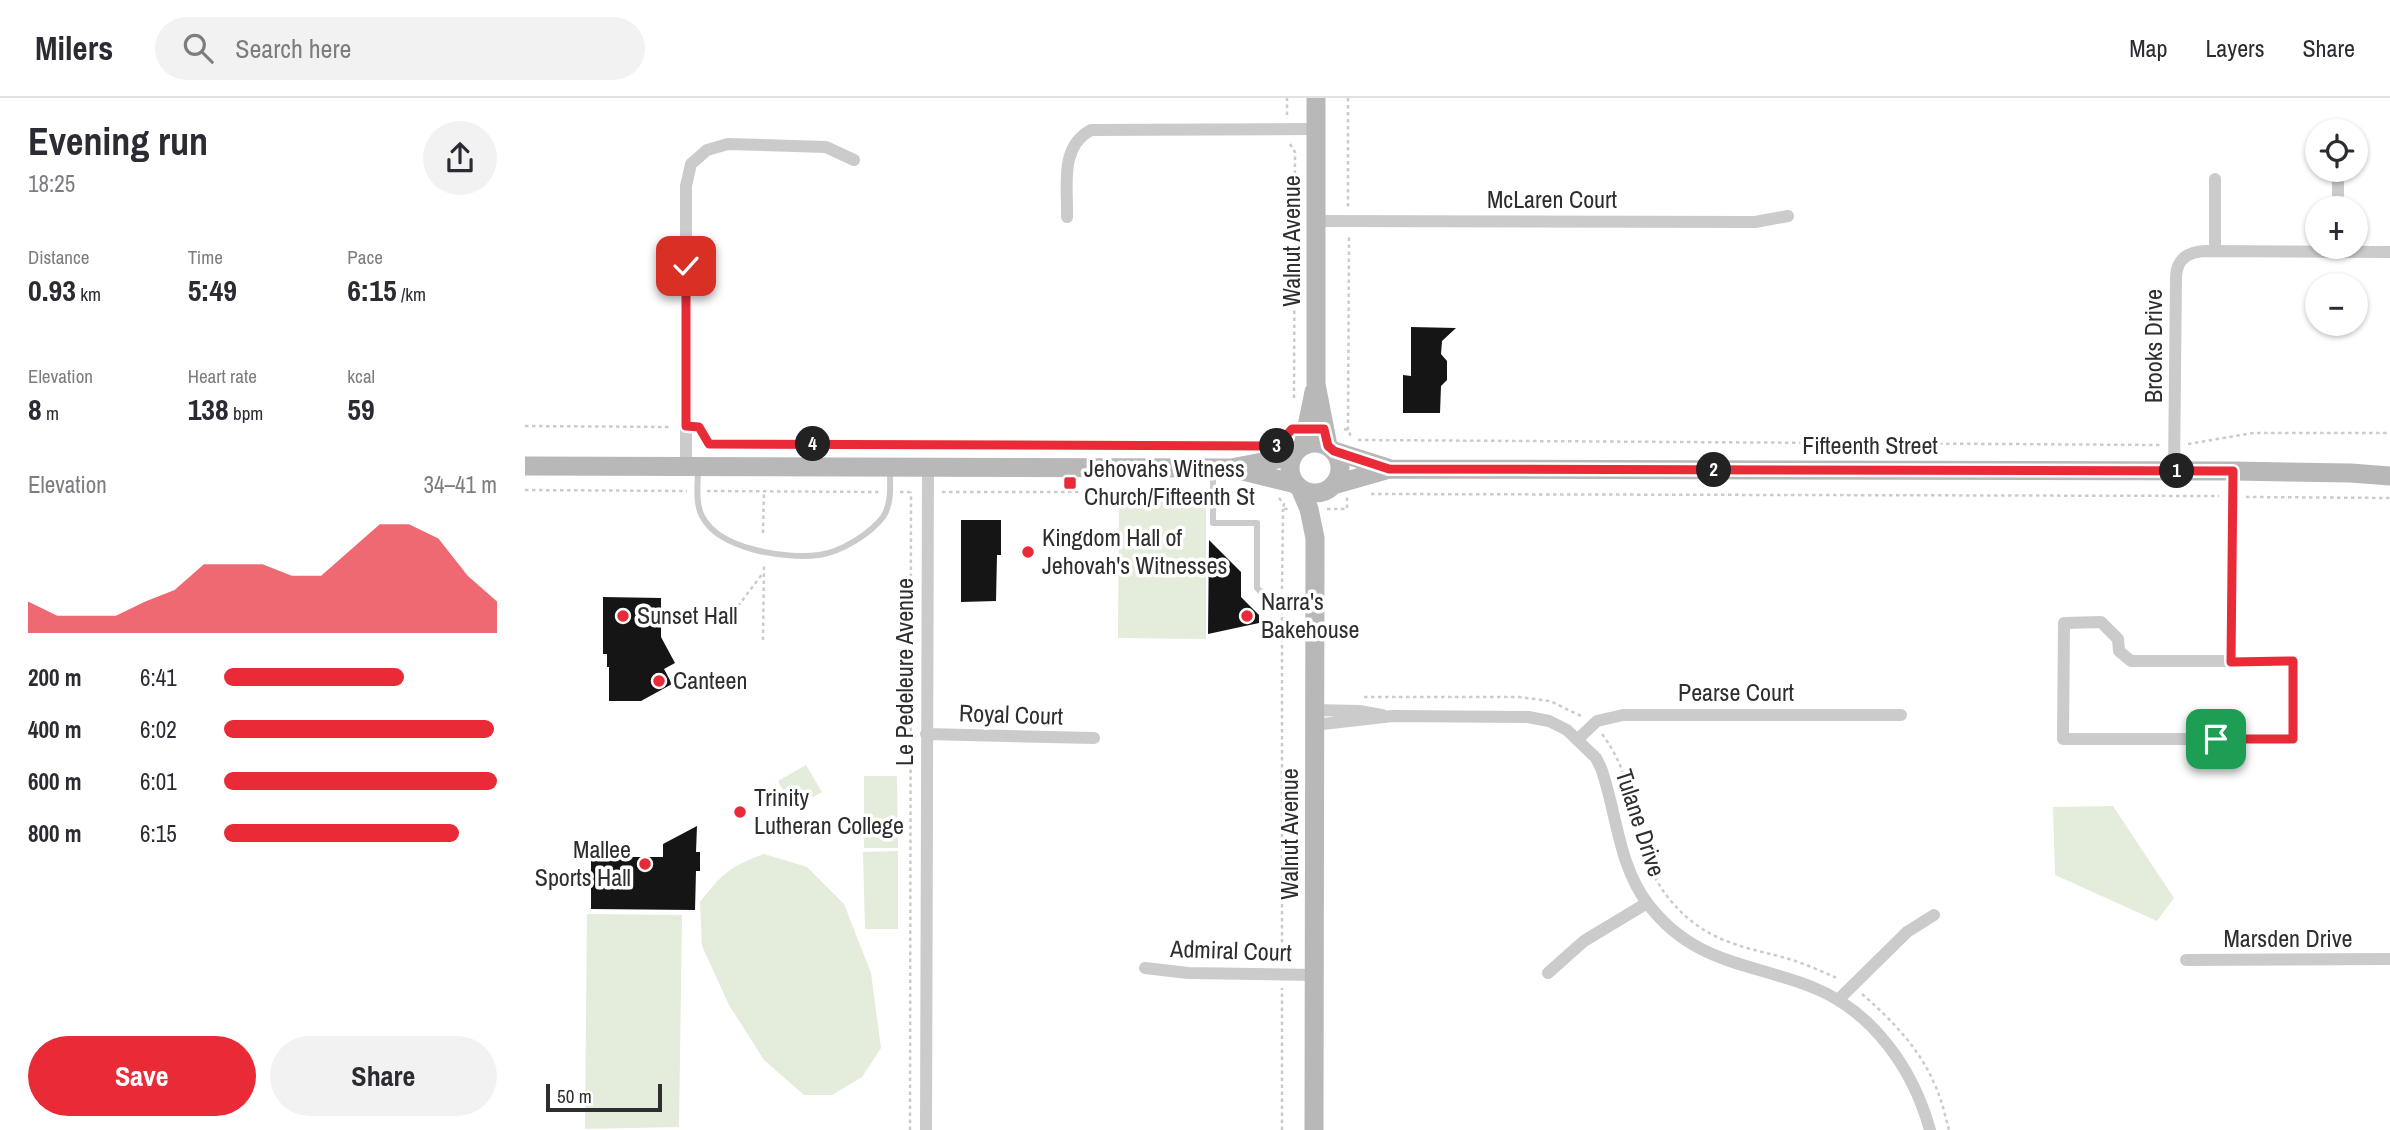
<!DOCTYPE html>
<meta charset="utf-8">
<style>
:root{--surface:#fff;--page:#f2f2f3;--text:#2b2b33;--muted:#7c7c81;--line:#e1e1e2;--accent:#e92b38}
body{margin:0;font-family:"Archivo Narrow",sans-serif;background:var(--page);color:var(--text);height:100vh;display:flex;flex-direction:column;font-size:26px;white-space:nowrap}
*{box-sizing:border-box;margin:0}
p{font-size:23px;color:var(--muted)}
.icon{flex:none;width:38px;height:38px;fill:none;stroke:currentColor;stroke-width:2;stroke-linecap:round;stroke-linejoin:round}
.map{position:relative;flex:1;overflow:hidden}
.side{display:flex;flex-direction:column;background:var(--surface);width:525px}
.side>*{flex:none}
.buttons{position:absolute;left:1780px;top:21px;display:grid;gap:14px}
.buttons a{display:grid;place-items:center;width:63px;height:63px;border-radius:50%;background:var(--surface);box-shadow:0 2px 5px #0004;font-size:35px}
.scale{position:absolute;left:21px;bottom:18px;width:116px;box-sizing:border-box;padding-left:7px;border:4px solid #2e2e2e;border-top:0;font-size:19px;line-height:24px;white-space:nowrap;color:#2e2e2e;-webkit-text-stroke:5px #fff;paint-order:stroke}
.pin{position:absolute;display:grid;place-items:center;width:60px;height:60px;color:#fff;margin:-30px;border-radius:14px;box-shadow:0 4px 10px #0006}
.km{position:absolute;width:35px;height:35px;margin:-18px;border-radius:50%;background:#222;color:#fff;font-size:19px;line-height:35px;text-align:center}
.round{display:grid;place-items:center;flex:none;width:74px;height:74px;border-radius:37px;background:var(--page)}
.overview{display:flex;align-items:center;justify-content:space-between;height:119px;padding:0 28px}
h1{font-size:38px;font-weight:800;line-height:52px}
.metrics{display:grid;grid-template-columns:repeat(3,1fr);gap:10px;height:119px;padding:7px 28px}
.metrics div{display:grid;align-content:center}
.metrics b{font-size:30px;font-weight:800}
.metrics small{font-size:19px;font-weight:400}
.metrics p{font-size:19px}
.chart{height:196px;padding:14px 28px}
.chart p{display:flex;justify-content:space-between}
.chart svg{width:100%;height:126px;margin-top:7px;fill:var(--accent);opacity:.7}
.primary-button{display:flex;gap:14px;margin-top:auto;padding:14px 28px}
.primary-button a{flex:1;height:80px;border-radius:42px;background:var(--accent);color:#fff;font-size:28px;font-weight:800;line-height:80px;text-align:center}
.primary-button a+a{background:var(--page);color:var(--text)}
ul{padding:0 28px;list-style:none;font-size:23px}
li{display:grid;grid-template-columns:112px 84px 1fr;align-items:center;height:52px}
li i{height:18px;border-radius:9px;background:var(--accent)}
header{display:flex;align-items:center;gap:42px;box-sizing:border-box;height:98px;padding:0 35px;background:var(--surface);border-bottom:2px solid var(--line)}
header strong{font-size:33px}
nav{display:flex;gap:38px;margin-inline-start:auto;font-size:24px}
.search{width:490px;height:63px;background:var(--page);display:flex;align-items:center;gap:18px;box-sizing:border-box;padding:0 24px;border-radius:38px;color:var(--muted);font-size:26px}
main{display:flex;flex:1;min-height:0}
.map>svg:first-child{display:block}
</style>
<header>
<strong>Milers</strong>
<div class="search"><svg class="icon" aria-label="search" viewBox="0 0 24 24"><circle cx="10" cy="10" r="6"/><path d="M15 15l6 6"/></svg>Search here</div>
<nav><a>Map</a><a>Layers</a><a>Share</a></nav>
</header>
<main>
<section class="side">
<div class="overview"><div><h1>Evening run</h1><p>18:25</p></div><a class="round"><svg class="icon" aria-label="share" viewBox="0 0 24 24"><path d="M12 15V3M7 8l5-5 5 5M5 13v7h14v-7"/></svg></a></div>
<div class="metrics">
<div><p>Distance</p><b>0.93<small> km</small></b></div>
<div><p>Time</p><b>5:49</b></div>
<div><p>Pace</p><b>6:15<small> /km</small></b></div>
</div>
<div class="metrics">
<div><p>Elevation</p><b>8<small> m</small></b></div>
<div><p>Heart rate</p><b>138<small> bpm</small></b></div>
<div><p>kcal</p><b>59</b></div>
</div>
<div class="chart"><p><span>Elevation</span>34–41 m</p>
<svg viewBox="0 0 160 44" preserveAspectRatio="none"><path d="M0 44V33L10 38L20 38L30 38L40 33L50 29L60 20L70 20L80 20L90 24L100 24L110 15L120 6L130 6L140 11L150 24L160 33V44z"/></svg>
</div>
<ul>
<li><b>200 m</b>6:41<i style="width:66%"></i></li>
<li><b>400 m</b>6:02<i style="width:99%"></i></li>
<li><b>600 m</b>6:01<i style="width:100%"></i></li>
<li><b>800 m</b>6:15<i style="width:86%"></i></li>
</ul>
<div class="primary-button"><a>Save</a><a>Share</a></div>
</section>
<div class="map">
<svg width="1865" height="1032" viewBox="0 0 1865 1032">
<rect width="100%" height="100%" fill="#fff"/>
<!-- green -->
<path fill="#e4ecdb" d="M 681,394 L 681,541 L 593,540 L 594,397 Z
M 281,667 L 297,694 L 268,710 L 253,683 Z
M 339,678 L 372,678 L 373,750 L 339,750 Z
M 1588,708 L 1649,800 L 1632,823 L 1530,777 L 1528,709 Z
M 373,753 L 373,831 L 340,831 L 338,754 Z
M 239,756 L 282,769 L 319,806 L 346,875 L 356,950 L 337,979 L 307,997 L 279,997 L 239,962 L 204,907 L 177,848 L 175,804 C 198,775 204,769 239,756 Z
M 62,816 L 157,817 L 154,1029 L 60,1031 Z"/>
<!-- building -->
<path fill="#151515" d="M 886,229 L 931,230 L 917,243 L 916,256 L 922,263 L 922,282 L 916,288 L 915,315 L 878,315 L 878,277 L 886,278 Z
M 436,422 L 476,422 L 476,457 L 472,457 L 471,503 L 436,504 Z
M 684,442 L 716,474 L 716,499 L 734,517 L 734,525 L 683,536 Z
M 78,499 L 136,500 L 136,539 L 150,565 L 139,571 L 147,586 L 116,603 L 84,603 L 84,569 L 82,569 L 82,556 L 78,556 Z
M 172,728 L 171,754 L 175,754 L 175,773 L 171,773 L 170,812 L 66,811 L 66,759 L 138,759 L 138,746 Z"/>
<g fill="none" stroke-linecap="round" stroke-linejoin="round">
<!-- path -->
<path stroke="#cbcbcb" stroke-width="2.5" stroke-dasharray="3.5 3.5" stroke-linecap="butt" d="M 823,0 L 823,109
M 762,17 L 762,0
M 765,46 L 770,54 L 769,300
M 0,328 L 146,329
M 819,331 L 823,332 L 827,341
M 176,332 L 184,346 L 725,348
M 823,332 L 824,136
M 833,342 L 1635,347
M 1663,346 L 1728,335 L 1865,335
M 0,392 L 162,393
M 182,393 L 354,394
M 375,394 L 389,394
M 417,394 L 676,394
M 697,395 L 729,395
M 846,396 L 1694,398
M 1721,399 L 1865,400
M 754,400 L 759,406 L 758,411 L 764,411
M 802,411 L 822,411 L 822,399
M 238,435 L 239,393
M 757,491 L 758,411
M 213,508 L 238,475
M 757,512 L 757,862
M 238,542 L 239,465
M 839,599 L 994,599 L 1025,603 L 1056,618
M 1077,636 C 1106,675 1103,704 1116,747 C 1128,786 1154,821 1192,839 C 1215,850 1240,854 1264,861 C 1281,866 1298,874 1314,881
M 1337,896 C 1366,921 1394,950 1409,985 C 1416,999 1420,1017 1424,1032
M 385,1032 L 386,394
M 757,1032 L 757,890"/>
<!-- lane -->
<path stroke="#cbcbcb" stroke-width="6" d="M 173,371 C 173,385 170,405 177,418 C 194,452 261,461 294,457 C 316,454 345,436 358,419 C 367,406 365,386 365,372
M 688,373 L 688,425 L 732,425 L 732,490 L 743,500 L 788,502"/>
<!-- street -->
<path stroke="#cbcbcb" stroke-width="12" d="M 1813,110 L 1813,83
M 542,119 C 543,88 534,49 566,32 L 791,31
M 791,123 L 1230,124 L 1263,118
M 1690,153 L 1690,81
M 161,369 L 161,88 L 166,66 L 182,52 L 203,46 L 301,49 L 329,62
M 1649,374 L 1651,179 C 1652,160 1663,154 1681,153 L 1865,154
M 1576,524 L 1593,541 L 1594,553 L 1606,563 L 1768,563 L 1767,641 L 1538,641 L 1539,525 Z
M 1706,564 L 1708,373
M 789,612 L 834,613 L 857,617
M 789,627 L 868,618 L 1003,619 L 1024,623 L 1042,632 L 1071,660 L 1076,670 C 1092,715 1093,767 1123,806 C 1169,866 1223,864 1287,889 C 1348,913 1388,971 1405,1032
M 401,636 L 569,640
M 1053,641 L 1072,623 L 1098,617 L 1376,617
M 1661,862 L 1865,861
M 620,870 L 663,875 L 790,877
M 1023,875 L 1059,843 L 1122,805
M 1313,902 L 1382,834 L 1409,817
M 401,1032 L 403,369"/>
<!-- secondary -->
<path stroke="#b8b8b8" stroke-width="19" d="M 791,0 L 791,286 L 803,348
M765 370a25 25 0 1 1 50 0a25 25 0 1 1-50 0Z
M 778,348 L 789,294
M 809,353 L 863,370
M 0,368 L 706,370 L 768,358
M 718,373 L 771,386
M 808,387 L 864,371 L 1708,373 L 1826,375 L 1865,378
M 775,390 L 784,411 L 790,440 L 789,1032"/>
</g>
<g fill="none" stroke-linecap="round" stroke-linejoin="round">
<!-- route casing -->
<g stroke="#fff" stroke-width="14">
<path id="route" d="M 161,168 L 161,328 L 174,329 L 184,346 L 752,348 L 767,331 L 799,331 L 803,348 L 809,353 L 864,371 L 1708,373 L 1706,564 L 1768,563 L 1768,641 L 1691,641"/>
</g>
<!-- route -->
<use href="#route" stroke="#e92b38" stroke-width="9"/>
</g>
<!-- markers -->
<g fill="#e92b38" stroke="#fff" stroke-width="2.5">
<rect x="538" y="378" width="14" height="14" rx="3.5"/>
<circle cx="503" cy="454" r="7"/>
<circle cx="98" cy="518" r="7"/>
<circle cx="722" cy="518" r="7"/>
<circle cx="134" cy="583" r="7"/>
<circle cx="215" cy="714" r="7"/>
<circle cx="120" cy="766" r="7"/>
</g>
<g text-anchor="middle" stroke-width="7" stroke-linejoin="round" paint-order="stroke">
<!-- street labels -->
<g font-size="24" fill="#2e2e2e" stroke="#fff">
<text x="1027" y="110">McLaren Court</text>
<text transform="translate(767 143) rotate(-90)" y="8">Walnut Avenue</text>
<text transform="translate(1629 248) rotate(-90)" y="8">Brooks Drive</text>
<text x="1345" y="356">Fifteenth Street</text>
<text transform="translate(380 574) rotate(-90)" y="8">Le Pedeleure Avenue</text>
<text x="1211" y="603">Pearse Court</text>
<text transform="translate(486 617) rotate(2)" y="8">Royal Court</text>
<text transform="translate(1115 725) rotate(72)" y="8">Tulane Drive</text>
<text transform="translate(765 736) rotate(-90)" y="8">Walnut Avenue</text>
<text x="1763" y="849">Marsden Drive</text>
<text transform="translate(706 853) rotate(2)" y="8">Admiral Court</text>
</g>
<!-- poi labels -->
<g font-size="24" fill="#2e2e2e" stroke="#fff" text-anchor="start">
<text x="559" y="379">Jehovahs Witness<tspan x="559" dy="28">Church/Fifteenth St</tspan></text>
<text x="517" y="448">Kingdom Hall of<tspan x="517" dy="28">Jehovah's Witnesses</tspan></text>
<text x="736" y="512">Narra's<tspan x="736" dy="28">Bakehouse</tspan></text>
<text x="112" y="526">Sunset Hall</text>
<text x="148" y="591">Canteen</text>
<text x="229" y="708">Trinity<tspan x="229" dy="28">Lutheran College</tspan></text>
<text x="106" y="760" text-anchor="end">Mallee<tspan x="106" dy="28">Sports Hall</tspan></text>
</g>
</g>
</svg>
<div class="buttons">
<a><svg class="icon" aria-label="locate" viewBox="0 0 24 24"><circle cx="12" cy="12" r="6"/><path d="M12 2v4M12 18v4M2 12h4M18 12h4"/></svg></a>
<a>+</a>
<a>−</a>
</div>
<div class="scale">50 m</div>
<div class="pin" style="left:1691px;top:641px;background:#1e9e55"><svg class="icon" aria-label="arrive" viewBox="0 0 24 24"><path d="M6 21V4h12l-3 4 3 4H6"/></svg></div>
<div class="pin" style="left:161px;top:168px;background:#d93025"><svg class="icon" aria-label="check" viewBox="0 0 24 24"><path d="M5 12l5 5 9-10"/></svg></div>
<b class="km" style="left:1652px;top:373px">1</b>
<b class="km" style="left:1189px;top:372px">2</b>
<b class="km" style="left:752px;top:348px">3</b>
<b class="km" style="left:288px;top:346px">4</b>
</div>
</main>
